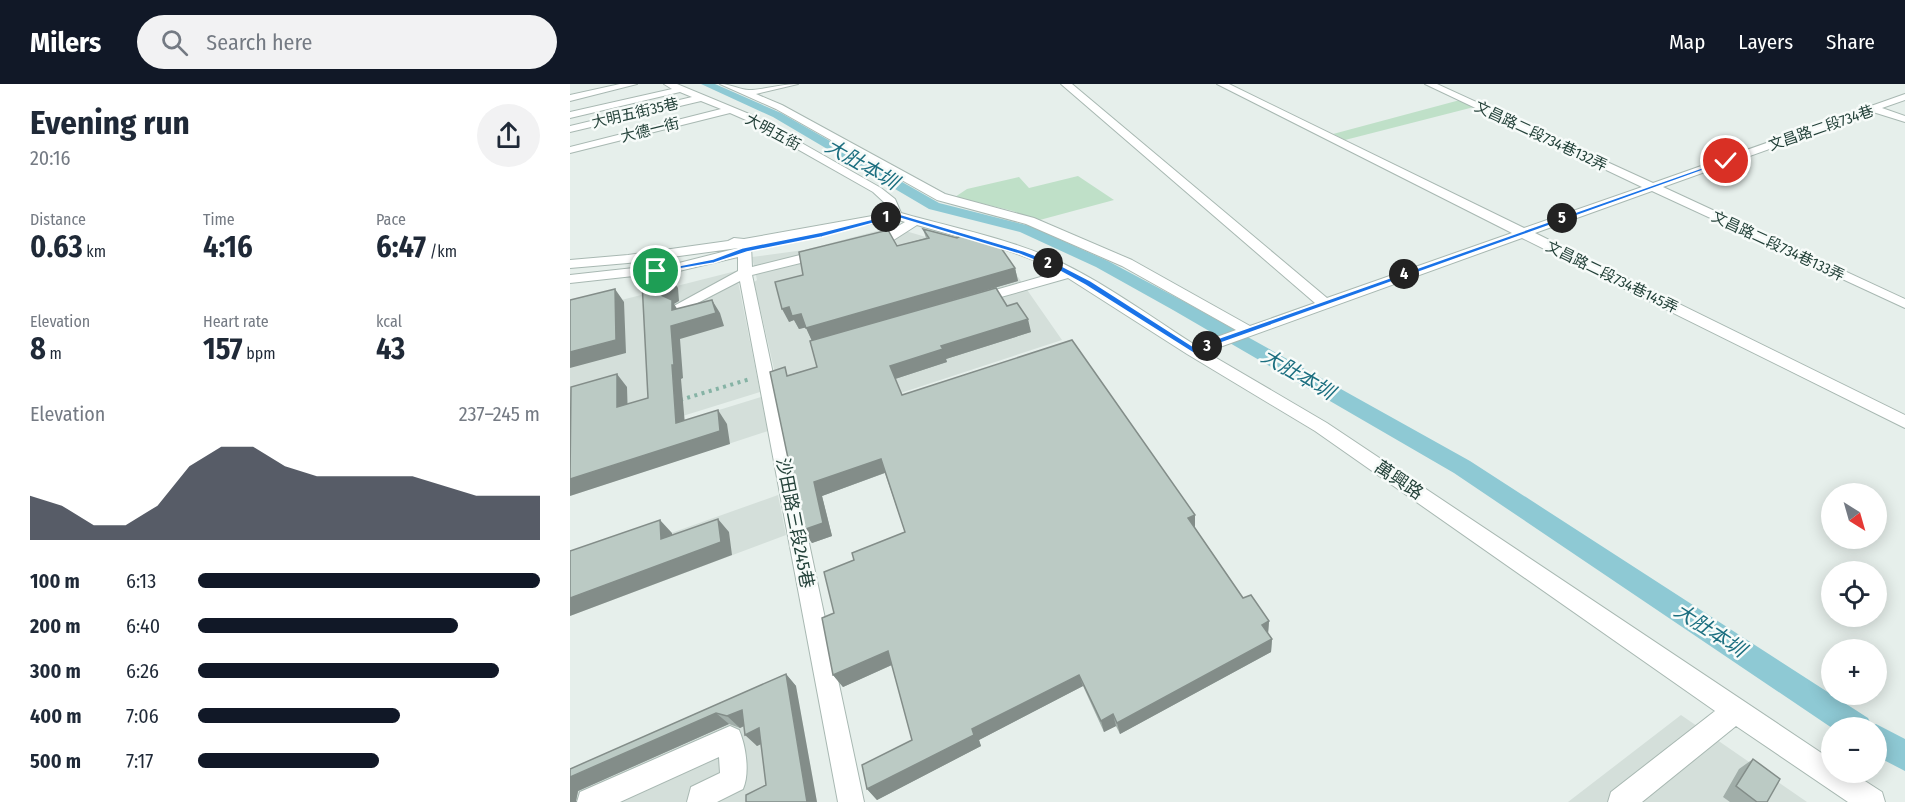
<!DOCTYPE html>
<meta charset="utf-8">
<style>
:root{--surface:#fff;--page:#f2f2f3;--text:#1f2937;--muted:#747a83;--accent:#111827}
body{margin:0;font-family:"Fira Sans Condensed","Noto Sans TC",sans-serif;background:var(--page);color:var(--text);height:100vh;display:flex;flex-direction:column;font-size:22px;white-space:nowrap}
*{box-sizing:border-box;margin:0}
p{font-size:20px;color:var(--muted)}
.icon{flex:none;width:33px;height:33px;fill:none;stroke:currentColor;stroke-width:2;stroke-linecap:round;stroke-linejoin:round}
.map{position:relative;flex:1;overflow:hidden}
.details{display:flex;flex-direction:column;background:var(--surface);width:570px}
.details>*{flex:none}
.needle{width:39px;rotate:143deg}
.buttons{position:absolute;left:1251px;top:399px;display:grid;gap:12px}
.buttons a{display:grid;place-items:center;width:66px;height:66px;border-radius:50%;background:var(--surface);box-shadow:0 3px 15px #0003;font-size:30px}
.pin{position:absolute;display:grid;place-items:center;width:51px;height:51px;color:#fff;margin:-26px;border:3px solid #fff;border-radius:50%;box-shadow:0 2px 6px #0007}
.km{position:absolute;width:30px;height:30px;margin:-15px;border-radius:50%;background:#222;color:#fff;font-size:16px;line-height:30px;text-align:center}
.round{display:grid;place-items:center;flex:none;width:63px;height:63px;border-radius:32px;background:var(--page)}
.overview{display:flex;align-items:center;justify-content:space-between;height:102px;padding:0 30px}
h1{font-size:33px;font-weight:700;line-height:45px}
.figures{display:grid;grid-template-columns:repeat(3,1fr);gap:9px;height:102px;padding:6px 30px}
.figures div{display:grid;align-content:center}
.figures b{font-size:30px;font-weight:700}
.figures small{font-size:16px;font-weight:400}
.figures p{font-size:16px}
.chart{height:168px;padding:12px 30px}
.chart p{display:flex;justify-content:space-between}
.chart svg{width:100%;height:108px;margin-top:6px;fill:var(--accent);opacity:.7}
ul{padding:0 30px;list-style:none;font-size:20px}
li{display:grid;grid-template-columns:96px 72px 1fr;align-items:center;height:45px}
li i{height:15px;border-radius:8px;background:var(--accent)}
header{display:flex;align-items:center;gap:36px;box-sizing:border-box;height:84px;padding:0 30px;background:var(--accent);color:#fff}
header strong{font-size:28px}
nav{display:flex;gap:33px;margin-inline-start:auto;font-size:21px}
.search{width:420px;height:54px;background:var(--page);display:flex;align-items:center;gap:15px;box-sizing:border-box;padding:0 21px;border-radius:33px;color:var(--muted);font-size:22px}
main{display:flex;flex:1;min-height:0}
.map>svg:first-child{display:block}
</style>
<header>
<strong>Milers</strong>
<div class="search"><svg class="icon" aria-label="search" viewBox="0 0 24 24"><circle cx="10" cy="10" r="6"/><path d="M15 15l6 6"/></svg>Search here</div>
<nav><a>Map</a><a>Layers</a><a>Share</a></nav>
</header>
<main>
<section class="details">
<div class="overview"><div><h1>Evening run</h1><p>20:16</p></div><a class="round"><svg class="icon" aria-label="share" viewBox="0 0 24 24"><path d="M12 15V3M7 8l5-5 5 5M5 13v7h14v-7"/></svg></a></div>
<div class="figures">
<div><p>Distance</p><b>0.63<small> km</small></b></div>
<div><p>Time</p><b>4:16</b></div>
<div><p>Pace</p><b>6:47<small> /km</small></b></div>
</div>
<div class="figures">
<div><p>Elevation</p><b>8<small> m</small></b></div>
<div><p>Heart rate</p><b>157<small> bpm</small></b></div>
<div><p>kcal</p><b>43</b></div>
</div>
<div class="chart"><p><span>Elevation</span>237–245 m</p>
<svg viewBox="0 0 160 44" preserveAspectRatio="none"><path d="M0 44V26L10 30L20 38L30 38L40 30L50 14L60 6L70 6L80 14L90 18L100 18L110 18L120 18L130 22L140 26L150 26L160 26V44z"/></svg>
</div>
<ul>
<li><b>100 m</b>6:13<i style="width:100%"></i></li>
<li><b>200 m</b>6:40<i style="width:76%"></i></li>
<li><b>300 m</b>6:26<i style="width:88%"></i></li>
<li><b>400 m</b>7:06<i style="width:59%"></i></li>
<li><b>500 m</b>7:17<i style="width:53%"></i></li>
</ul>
</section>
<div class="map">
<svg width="1335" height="718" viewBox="0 0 1335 718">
<rect width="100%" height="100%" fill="#e6efeb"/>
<!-- built -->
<path fill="#d4dfda" d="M 322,143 L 437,177 L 492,256 L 218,346 L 184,198 L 187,196 L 182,173 L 234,166 Z
M 166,187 L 190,308 L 0,367 L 0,229 Z
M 191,313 L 198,347 L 0,412 L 0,372 Z
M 208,411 L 216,451 L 0,532 L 0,485 Z
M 226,602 L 247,718 L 0,718 L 0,703 Z
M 1111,631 L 1237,718 L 998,718 Z"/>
<!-- green -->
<path fill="#bfe0c8" d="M 890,16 L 904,23 L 775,56 L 763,50 Z
M 508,92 L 544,116 L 466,137 L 443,127 L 385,113 L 397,105 L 449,93 L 459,104 Z"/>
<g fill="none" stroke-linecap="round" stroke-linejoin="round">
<!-- canal -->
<path fill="#8ec9d4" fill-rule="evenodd" d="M 131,0 L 145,0 L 211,29 L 369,119 L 460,142 L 538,177 L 615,218 L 900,377 L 1298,634 L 1302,642 L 1306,640 L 1335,655 L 1335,687 L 1306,672 L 1306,644 L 1262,644 L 884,389 L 603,226 L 526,183 L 450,148 L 359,125 L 203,33 Z"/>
<!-- minor casing -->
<g stroke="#a8b8b2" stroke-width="2">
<path id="minor" d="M 50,0 L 67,0 L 0,17 L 0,11 Z
M 94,0 L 107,0 L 184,32 L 311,104 L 325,115 L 331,129 C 384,144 442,155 492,179 C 539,202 581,233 625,261 L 666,246 L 552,182 L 456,140 L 367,116 L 206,25 L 150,0 C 161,0 170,6 179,6 C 193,6 211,0 228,0 L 186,10 L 212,21 L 375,110 L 464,134 L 562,176 L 680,242 L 745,219 L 491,0 L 502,0 L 757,214 L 942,149 L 647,0 L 659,0 L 954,144 L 1072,103 L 855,0 L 867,0 L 1083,99 L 1335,10 L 1335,16 L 1312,24 L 1335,32 L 1335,38 L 1303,28 L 1093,103 L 1335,215 L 1335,224 L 1082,107 L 965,149 L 1335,331 L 1335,344 L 952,154 L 636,268 L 757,339 L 1262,676 L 1262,688 L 1281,688 L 1312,708 L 1315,718 L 1278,718 L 1166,642 L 1072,718 L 1038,718 L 1041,708 L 1145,627 L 745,347 L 617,270 L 498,194 L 406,220 L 399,216 L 401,213 L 488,188 C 445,164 393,155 347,141 L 322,157 L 293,161 L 291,158 L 293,155 L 313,151 L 335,138 L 326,135 L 181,162 L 182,183 L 254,165 L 261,169 L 259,172 L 182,191 L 294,718 L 268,718 L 170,197 L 114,226 L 109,227 L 102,223 L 168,187 L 168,173 L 109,187 L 0,199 L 0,191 L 109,179 L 168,164 L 58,179 L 0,184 L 0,176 L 58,171 L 158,157 L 164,154 L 174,155 L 319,129 L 316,120 L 303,108 L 176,36 L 160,29 L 0,69 L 0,63 L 151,25 L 131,17 L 0,48 L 0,42 L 122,13 L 110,8 L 0,34 L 0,28 L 102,5 Z
M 160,642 L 169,646 C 176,662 180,689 173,705 L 147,718 L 117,718 L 121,703 L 150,689 L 149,673 L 50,718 L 7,718 L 10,708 Z"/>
</g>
<!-- path -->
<path stroke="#86b3a5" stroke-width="4" stroke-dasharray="3 4.5" stroke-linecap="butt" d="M 110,316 L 180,295"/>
<!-- minor -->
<use href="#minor" fill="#fff" fill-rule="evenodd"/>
</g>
<!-- wall -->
<path fill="#a1aea9" d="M 353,145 L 387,154 L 445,184 L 448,197 L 347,226 L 437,222 L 461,248 L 376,275 L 377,278 L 325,295 L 332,311 L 625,444 L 673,514 L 699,537 L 698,549 L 702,555 L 701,568 L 550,650 L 546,642 L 534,648 L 513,602 L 409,656 L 411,662 L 307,716 L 297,705 L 342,656 L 322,581 L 273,603 L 263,591 L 264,529 L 284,476 L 335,448 L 315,389 L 252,412 L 262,452 L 242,459 L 233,446 L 219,291 L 247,283 L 242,257 L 236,243 L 229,245 L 224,236 L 219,238 L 233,191 L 327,162 L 356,154 Z
M 216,590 L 226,602 L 196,701 L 191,660 L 187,662 L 174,642 L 170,644 L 159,640 L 8,707 L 6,717 L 0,718 L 0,685 Z
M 1183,675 L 1197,718 L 1160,718 L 1153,713 L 1169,685 Z"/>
<!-- shaded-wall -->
<path fill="#838d89" d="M 445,184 L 448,197 L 242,257 L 236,244 Z
M 100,192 L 108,204 L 109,217 L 104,220 L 110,229 L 111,239 L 91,211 Z
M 45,205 L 54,218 L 56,269 L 0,284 L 0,268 Z
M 142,216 L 150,229 L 154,242 L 110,255 L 113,294 L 111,295 L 116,352 L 106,339 L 102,281 L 101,242 Z
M 219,223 L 231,230 L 238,243 L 229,245 L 224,236 L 219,238 L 212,225 Z
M 458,235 L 461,248 L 376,275 L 377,278 L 325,295 L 320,282 L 371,262 Z
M 47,290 L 57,303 L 58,336 L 47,323 Z
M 148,326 L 157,340 L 160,360 L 0,412 L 0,395 Z
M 311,375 L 317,388 L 252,412 L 262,452 L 242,459 L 233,446 L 244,398 Z
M 625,431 L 625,444 L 618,434 Z
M 148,435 L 159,448 L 162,471 L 0,532 L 0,514 Z
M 90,436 L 102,449 L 103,468 L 91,455 Z
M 699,537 L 698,550 L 692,541 Z
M 702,555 L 701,568 L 550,650 L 547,639 Z
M 318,567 L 326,579 L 273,603 L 263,591 Z
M 216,590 L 226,602 L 247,718 L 237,718 Z
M 509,591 L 513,602 L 409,656 L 411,662 L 307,716 L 297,705 L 402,645 Z
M 172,626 L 184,637 L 170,644 L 157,632 Z
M 146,629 L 159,640 L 8,707 L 6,717 L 7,718 L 0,718 L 0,693 Z
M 543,630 L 546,642 L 534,648 L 531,637 Z
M 189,644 L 201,655 L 187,662 L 175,651 Z"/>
<!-- building -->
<path fill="#bbcac4" stroke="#838d89" stroke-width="1.5" d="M 353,145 L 387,154 L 392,151 L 429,161 L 445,184 L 236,244 L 231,230 L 222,232 L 219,223 L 212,225 L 205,198 L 233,191 L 229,168 L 318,146 L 327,162 L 359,154 Z
M 100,192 L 101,204 L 91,211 L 102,216 L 102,226 L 142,216 L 146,229 L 101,242 L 104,281 L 102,281 L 106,339 L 148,326 L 150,347 L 0,395 L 1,303 L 47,290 L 47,323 L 78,314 L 72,198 Z
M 426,204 L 437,222 L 447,219 L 458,235 L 371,262 L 373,265 L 320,282 L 332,311 L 502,256 L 625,431 L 618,434 L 673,514 L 681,511 L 699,537 L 692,541 L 702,555 L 547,639 L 543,630 L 531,637 L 509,591 L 402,645 L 404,651 L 297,705 L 292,681 L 342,656 L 318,567 L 263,591 L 252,534 L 264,529 L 254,488 L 284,476 L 282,469 L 335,448 L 311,375 L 244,398 L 253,439 L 233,446 L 200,288 L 215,283 L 217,292 L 247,283 L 240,257 Z
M 45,205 L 46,256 L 0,268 L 0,216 Z
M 148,435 L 151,458 L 0,514 L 0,467 L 90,436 L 91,455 Z
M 216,590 L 237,718 L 176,718 L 176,711 L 196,701 L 189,644 L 175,651 L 172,626 L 157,632 L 146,629 L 0,693 L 0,685 Z
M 1183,675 L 1210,695 L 1197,718 L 1187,718 L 1166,702 Z"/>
<!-- route -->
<path fill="#1a73e8" stroke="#fff" stroke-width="1.5" d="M 1154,76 L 1159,77 L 623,269 L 515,201 L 484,184 L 449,170 L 326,133 L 252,153 L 177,168 L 144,179 L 86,189 L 82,187 L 143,175 L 172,164 L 252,148 L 326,129 L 454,167 L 490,181 L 521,197 L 624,263 Z"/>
<g text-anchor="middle" stroke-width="5" stroke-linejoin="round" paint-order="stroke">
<!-- far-street labels -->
<g font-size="15" fill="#24423a" stroke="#f7fbf9">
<text transform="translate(65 29) rotate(-13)" y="5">大明五街35巷</text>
<text transform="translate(1251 44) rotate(-19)" y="5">文昌路二段734巷</text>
<text transform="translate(80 46) rotate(-14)" y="5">大德一街</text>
<text transform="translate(203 48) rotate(28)" y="5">大明五街</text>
<text transform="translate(971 52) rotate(25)" y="5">文昌路二段734巷132弄</text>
<text transform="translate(1208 162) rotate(25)" y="5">文昌路二段734巷133弄</text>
<text transform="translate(1042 193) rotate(26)" y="5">文昌路二段734巷145弄</text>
</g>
<!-- street labels -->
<g font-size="18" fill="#24423a" stroke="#f7fbf9">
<text transform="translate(829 396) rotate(34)" y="6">萬興路</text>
<text transform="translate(225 439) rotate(79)" y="6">沙田路三段245巷</text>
</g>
<!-- water labels -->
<g font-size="20" font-style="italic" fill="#1c6f80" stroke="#f7fbf9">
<text transform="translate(292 80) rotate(30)" y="7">大肚本圳</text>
<text transform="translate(728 290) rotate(30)" y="7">大肚本圳</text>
<text transform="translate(1140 546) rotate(33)" y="7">大肚本圳</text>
</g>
</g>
</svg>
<div class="buttons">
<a><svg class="needle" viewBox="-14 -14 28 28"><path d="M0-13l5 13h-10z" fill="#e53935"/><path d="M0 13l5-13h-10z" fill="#747a83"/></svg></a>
<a><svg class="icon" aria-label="locate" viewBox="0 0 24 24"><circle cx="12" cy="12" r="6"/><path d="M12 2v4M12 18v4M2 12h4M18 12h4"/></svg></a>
<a>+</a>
<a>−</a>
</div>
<div class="pin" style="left:86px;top:187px;background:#1e9e55"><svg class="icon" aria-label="arrive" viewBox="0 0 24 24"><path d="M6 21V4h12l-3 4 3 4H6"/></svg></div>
<div class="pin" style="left:1156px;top:77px;background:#d93025"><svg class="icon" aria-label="check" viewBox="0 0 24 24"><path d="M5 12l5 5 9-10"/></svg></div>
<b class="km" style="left:316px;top:133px">1</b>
<b class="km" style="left:478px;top:179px">2</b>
<b class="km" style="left:637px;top:262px">3</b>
<b class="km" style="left:834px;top:190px">4</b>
<b class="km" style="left:992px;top:134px">5</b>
</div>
</main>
